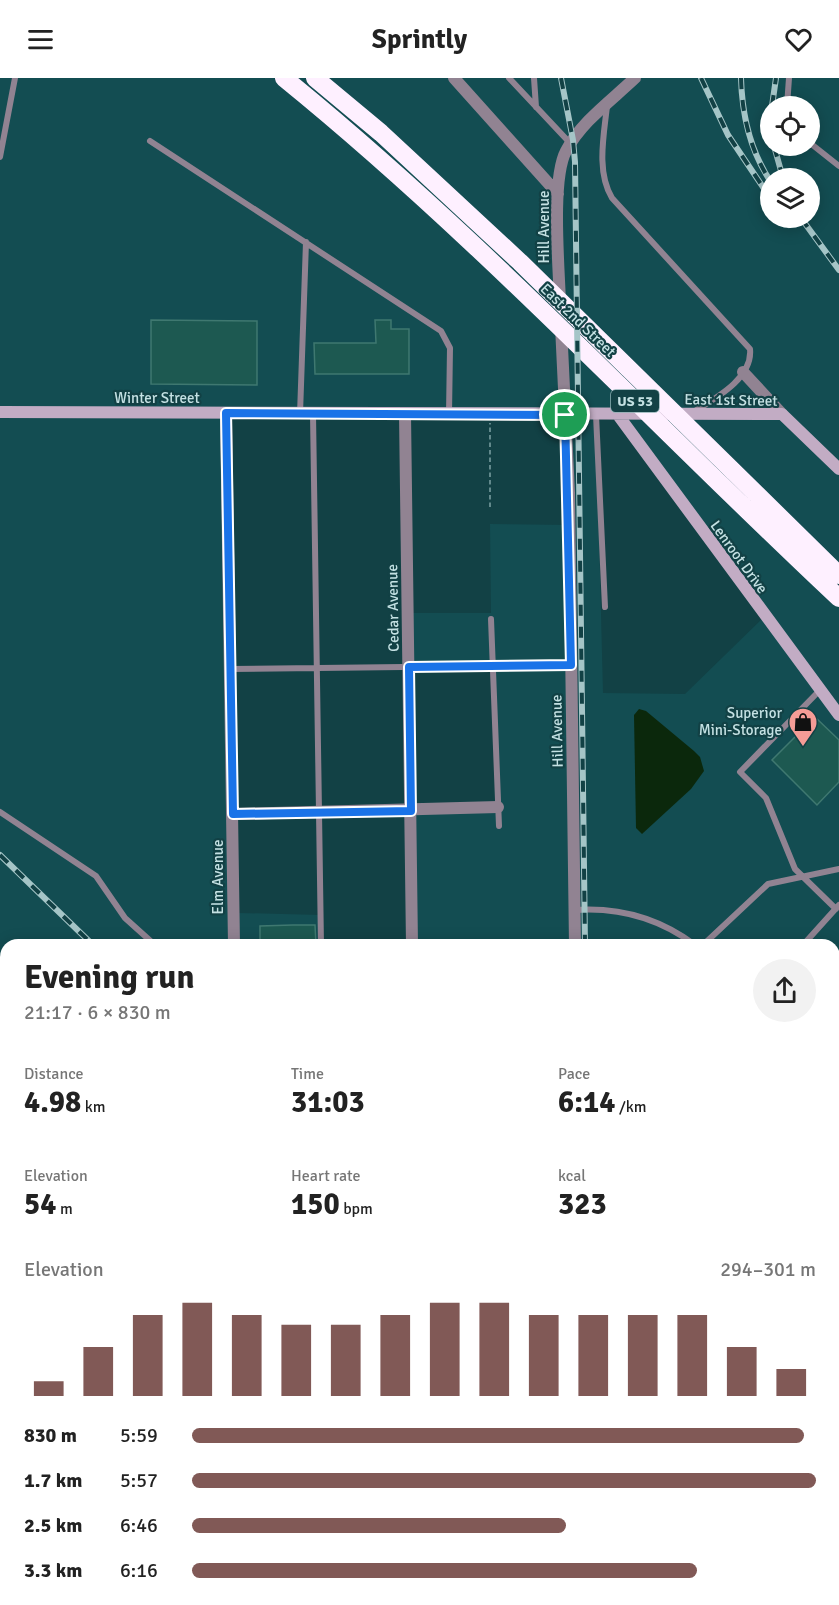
<!DOCTYPE html>
<meta charset="utf-8">
<style>
:root{--surface:#fff;--page:#f2f2f2;--text:#222;--muted:#767676;--accent:#815956}
body{margin:0;font-family:Signika,sans-serif;background:var(--page);color:var(--text);height:100vh;display:flex;flex-direction:column;font-size:22px;white-space:nowrap}
*{box-sizing:border-box;margin:0}
p{font-size:20px;color:var(--muted)}
.icon{flex:none;width:33px;height:33px;fill:none;stroke:currentColor;stroke-width:2;stroke-linecap:round;stroke-linejoin:round}
.map{position:relative;flex:1;overflow:hidden}
.drawer{position:absolute;left:0px;top:861px;width:840px;height:666px;display:flex;flex-direction:column;background:var(--surface);border-radius:18px 18px 0 0;box-shadow:0 3px 15px #0003}
.drawer>*{flex:none}
.controls{position:absolute;left:760px;top:18px;display:grid;gap:12px}
.controls a{display:grid;place-items:center;width:60px;height:60px;border-radius:50%;background:var(--surface);box-shadow:0 3px 15px #0003;font-size:30px}
.pin{position:absolute;display:grid;place-items:center;width:51px;height:51px;color:#fff;margin:-26px;border:3px solid #fff;border-radius:50%;box-shadow:0 2px 6px #0007}
.round{display:grid;place-items:center;flex:none;width:63px;height:63px;border-radius:32px;background:var(--page)}
.overview{display:flex;align-items:center;justify-content:space-between;height:102px;padding:0 24px}
h1{font-size:33px;font-weight:700;line-height:45px}
.metrics{display:grid;grid-template-columns:repeat(3,1fr);gap:9px;height:102px;padding:6px 24px}
.metrics div{display:grid;align-content:center}
.metrics b{font-size:30px;font-weight:700}
.metrics small{font-size:16px;font-weight:400}
.metrics p{font-size:16px}
.chart{height:168px;padding:12px 24px}
.chart p{display:flex;justify-content:space-between}
.chart svg{width:100%;height:108px;margin-top:6px;stroke:var(--accent);stroke-width:6}
ul{padding:0 24px;list-style:none;font-size:20px}
li{display:grid;grid-template-columns:96px 72px 1fr;align-items:center;height:45px}
li i{height:15px;border-radius:8px;background:var(--accent)}
header{display:flex;justify-content:space-between;align-items:center;height:78px;padding:0 24px;background:var(--surface);font-size:27px;font-weight:700}
.map>svg:first-child{display:block}
</style>
<header><svg class="icon" aria-label="menu" viewBox="0 0 24 24"><path d="M4 6h16M4 12h16M4 18h16"/></svg>Sprintly<svg class="icon" aria-label="heart" viewBox="0 0 24 24"><path d="M12 20l-8-8c-3-5 5-10 8-4 3-6 11-1 8 4z"/></svg></header>
<div class="map">
<svg width="839" height="1527" viewBox="0 0 839 1527">
<rect width="100%" height="100%" fill="#124145"/>
<!-- built -->
<path fill="#134d52" fill-rule="evenodd" d="M 0,0 L 839,0 L 839,497 L 778,438 L 839,520 L 839,884 L 834,889 L 834,867 L 411,867 L 411,733 L 498,729 L 493,588 L 409,589 L 411,535 L 491,535 L 490,446 L 569,447 L 565,337 L 226,335 L 239,835 L 321,837 L 320,867 L 6,867 L 6,1506 L 0,1506 ZM 771,28 L 810,28 L 810,68 L 771,68 ZM 771,100 L 810,100 L 810,140 L 771,140 ZM 596,337 L 618,337 L 764,539 L 685,616 L 603,615 Z
M 834,1048 L 839,1053 L 839,1167 L 834,1172 Z
M 834,1184 L 839,1188 L 839,1527 L 754,1527 L 748,1521 L 834,1521 Z
M 508,1521 L 633,1521 L 639,1527 L 508,1527 Z"/>
<!-- water -->
<path fill="#0b280c" d="M 639,631 L 646,633 L 694,673 L 700,679 L 704,693 L 691,711 L 642,756 L 636,750 L 634,637 Z"/>
<!-- building -->
<path fill="#1d5951" stroke="#3f7870" stroke-width="1.5" d="M 151,242 L 257,243 L 257,307 L 151,306 Z
M 375,242 L 391,242 L 391,251 L 409,251 L 409,296 L 315,296 L 314,265 L 376,265 Z
M 815,639 L 839,662 L 839,704 L 817,727 L 772,682 Z
M 293,847 L 315,847 L 316,867 L 260,867 L 260,848 Z"/>
<g fill="none" stroke-linecap="round" stroke-linejoin="round">
<!-- path -->
<path stroke="#62898c" stroke-width="2" stroke-dasharray="4.5 3" stroke-linecap="butt" d="M 490,429 L 490,345"/>
<!-- lane -->
<path stroke="#918392" stroke-width="6" d="M 509,0 L 570,65
M 534,0 L 536,29
M 607,28 C 604,57 596,93 612,120 L 750,271 C 753,300 716,320 695,333
M 787,28 L 789,0
M 150,63 L 441,253 L 450,270 L 449,336
M 810,65 L 839,88
M 0,79 L 15,0
M 300,336 L 306,164
M 313,336 L 321,867
M 596,337 L 605,529
M 491,541 L 499,748
M 230,591 L 571,587
M 820,612 L 740,694 L 766,720 L 795,791 L 836,831
M 0,734 L 96,798 L 125,840 L 155,867
M 575,832 C 620,829 659,840 695,867
M 703,867 L 768,806 L 839,791
M 803,867 L 839,827
M 834,925 L 838,922
M 834,1184 L 839,1188
M 834,1241 L 839,1245
M 834,1288 L 839,1283
M 141,1521 L 141,1527
M 319,1527 L 319,1521
M 504,1527 L 504,1521"/>
<!-- street -->
<path stroke="#918392" stroke-width="12" d="M 454,0 L 558,116
M 560,225 C 559,190 551,101 566,73 C 581,44 612,22 635,0
M 561,248 L 569,415 L 575,867
M 743,294 L 782,336
M 226,335 L 234,867
M 405,336 L 412,867
M 233,736 L 498,729
M 834,1041 L 839,1036
M 834,1048 L 839,1053
M 0,1052 L 6,1052
M 834,1314 L 839,1319
M 0,1506 L 6,1506
M 598,1521 L 598,1527
M 56,1527 L 56,1521
M 232,1527 L 232,1521
M 408,1527 L 408,1521"/>
<!-- secondary -->
<path stroke="#c2acc4" stroke-width="12" d="M 0,334 L 782,336 L 839,391
M 618,337 L 839,637"/>
<!-- highway -->
<path stroke="#fef0ff" stroke-width="18" d="M 284,0 C 481,160 654,347 839,520
M 315,0 L 381,55 L 520,184 L 839,497"/>
<!-- rail casing -->
<g stroke="#a5c5c7" stroke-width="6">
<path id="rail" d="M 561,0 L 573,62 L 575,84 L 585,867
M 701,0 L 728,57 L 771,121
M 741,0 C 742,37 750,73 771,104
M 772,28 L 776,0
M 774,68 L 783,100
M 784,140 L 789,147
M 801,140 L 839,192
M 0,777 L 93,867
M 768,1521 L 773,1527"/>
</g>
<!-- rail -->
<use href="#rail" stroke="#124145" stroke-width="4" stroke-dasharray="11" stroke-linecap="butt"/>
</g>
<g fill="none" stroke-linecap="round" stroke-linejoin="round">
<!-- route casing -->
<g stroke="#fff" stroke-width="12">
<path id="route" d="M 226,335 L 565,337 L 571,587 L 409,589 L 411,733 L 233,736 Z"/>
</g>
<!-- route -->
<use href="#route" stroke="#1a73e8" stroke-width="8"/>
</g>
<!-- icons -->
<defs>
<g id="shop-pin" transform="scale(1.5)"><path d="M0 17L-7.5 6A9.5 9.5 0 1 1 7.5 6Z" fill="#f59c96" stroke="#124145"/><path d="M-5-2.5h2.3a2.7 3.5 0 0 1 5.4 0H5L5.5 6h-11ZM-1.5-2.5h3a1.5 2.3 0 0 0-3 0Z" fill="#111"/></g>
</defs>
<g fill-rule="evenodd">
<use href="#shop-pin" x="803" y="644"/>
</g>
<g text-anchor="middle" stroke-width="4.5" stroke-linejoin="round" paint-order="stroke">
<!-- shield labels -->
<rect fill="#124145" stroke="#8fb1b4" stroke-width="1.5" x="611" y="312" width="48" height="22" rx="4.5"/>
<g font-size="14" font-weight="bold" fill="#c4e1e3">
<text x="635" y="328">US 53</text>
</g>
<!-- street labels -->
<g font-size="15" fill="#c4e1e3" stroke="#124145">
<text transform="translate(544 149) rotate(-90)" y="5">Hill Avenue</text>
<text transform="translate(578 242) rotate(44)" y="5">East 2nd Street</text>
<text x="157" y="325">Winter Street</text>
<text transform="translate(731 322) rotate(1)" y="5">East 1st Street</text>
<text transform="translate(739 479) rotate(54)" y="5">Lenroot Drive</text>
<text transform="translate(393 530) rotate(-91)" y="5">Cedar Avenue</text>
<text transform="translate(557 653) rotate(-91)" y="5">Hill Avenue</text>
<text transform="translate(218 799) rotate(-90)" y="5">Elm Avenue</text>
</g>
<!-- poi labels -->
<g font-size="15" fill="#c4e1e3" stroke="#124145" text-anchor="end">
<text x="782" y="640">Superior<tspan x="782" dy="17">Mini-Storage</tspan></text>
</g>
</g>
</svg>
<div class="controls">
<a><svg class="icon" aria-label="locate" viewBox="0 0 24 24"><circle cx="12" cy="12" r="6"/><path d="M12 2v4M12 18v4M2 12h4M18 12h4"/></svg></a>
<a><svg class="icon" aria-label="layers" viewBox="0 0 24 24"><path d="M12 4l9 5-9 5-9-5zM3 14l9 5 9-5"/></svg></a>
</div>
<div class="pin" style="left:565px;top:337px;background:#1e9e55"><svg class="icon" aria-label="arrive" viewBox="0 0 24 24"><path d="M6 21V4h12l-3 4 3 4H6"/></svg></div>
<section class="drawer">
<div class="overview"><div><h1>Evening run</h1><p>21:17 · 6 × 830 m</p></div><a class="round"><svg class="icon" aria-label="share" viewBox="0 0 24 24"><path d="M12 15V3M7 8l5-5 5 5M5 13v7h14v-7"/></svg></a></div>
<div class="metrics">
<div><p>Distance</p><b>4.98<small> km</small></b></div>
<div><p>Time</p><b>31:03</b></div>
<div><p>Pace</p><b>6:14<small> /km</small></b></div>
</div>
<div class="metrics">
<div><p>Elevation</p><b>54<small> m</small></b></div>
<div><p>Heart rate</p><b>150<small> bpm</small></b></div>
<div><p>kcal</p><b>323</b></div>
</div>
<div class="chart"><p><span>Elevation</span>294–301 m</p>
<svg viewBox="0 0 160 44" preserveAspectRatio="none"><path d="M5 44V38M15 44V24M25 44V11M35 44V6M45 44V11M55 44V15M65 44V15M75 44V11M85 44V6M95 44V6M105 44V11M115 44V11M125 44V11M135 44V11M145 44V24M155 44V33"/></svg>
</div>
<ul>
<li><b>830 m</b>5:59<i style="width:98%"></i></li>
<li><b>1.7 km</b>5:57<i style="width:100%"></i></li>
<li><b>2.5 km</b>6:46<i style="width:60%"></i></li>
<li><b>3.3 km</b>6:16<i style="width:81%"></i></li>
</ul>
</section>
</div>
